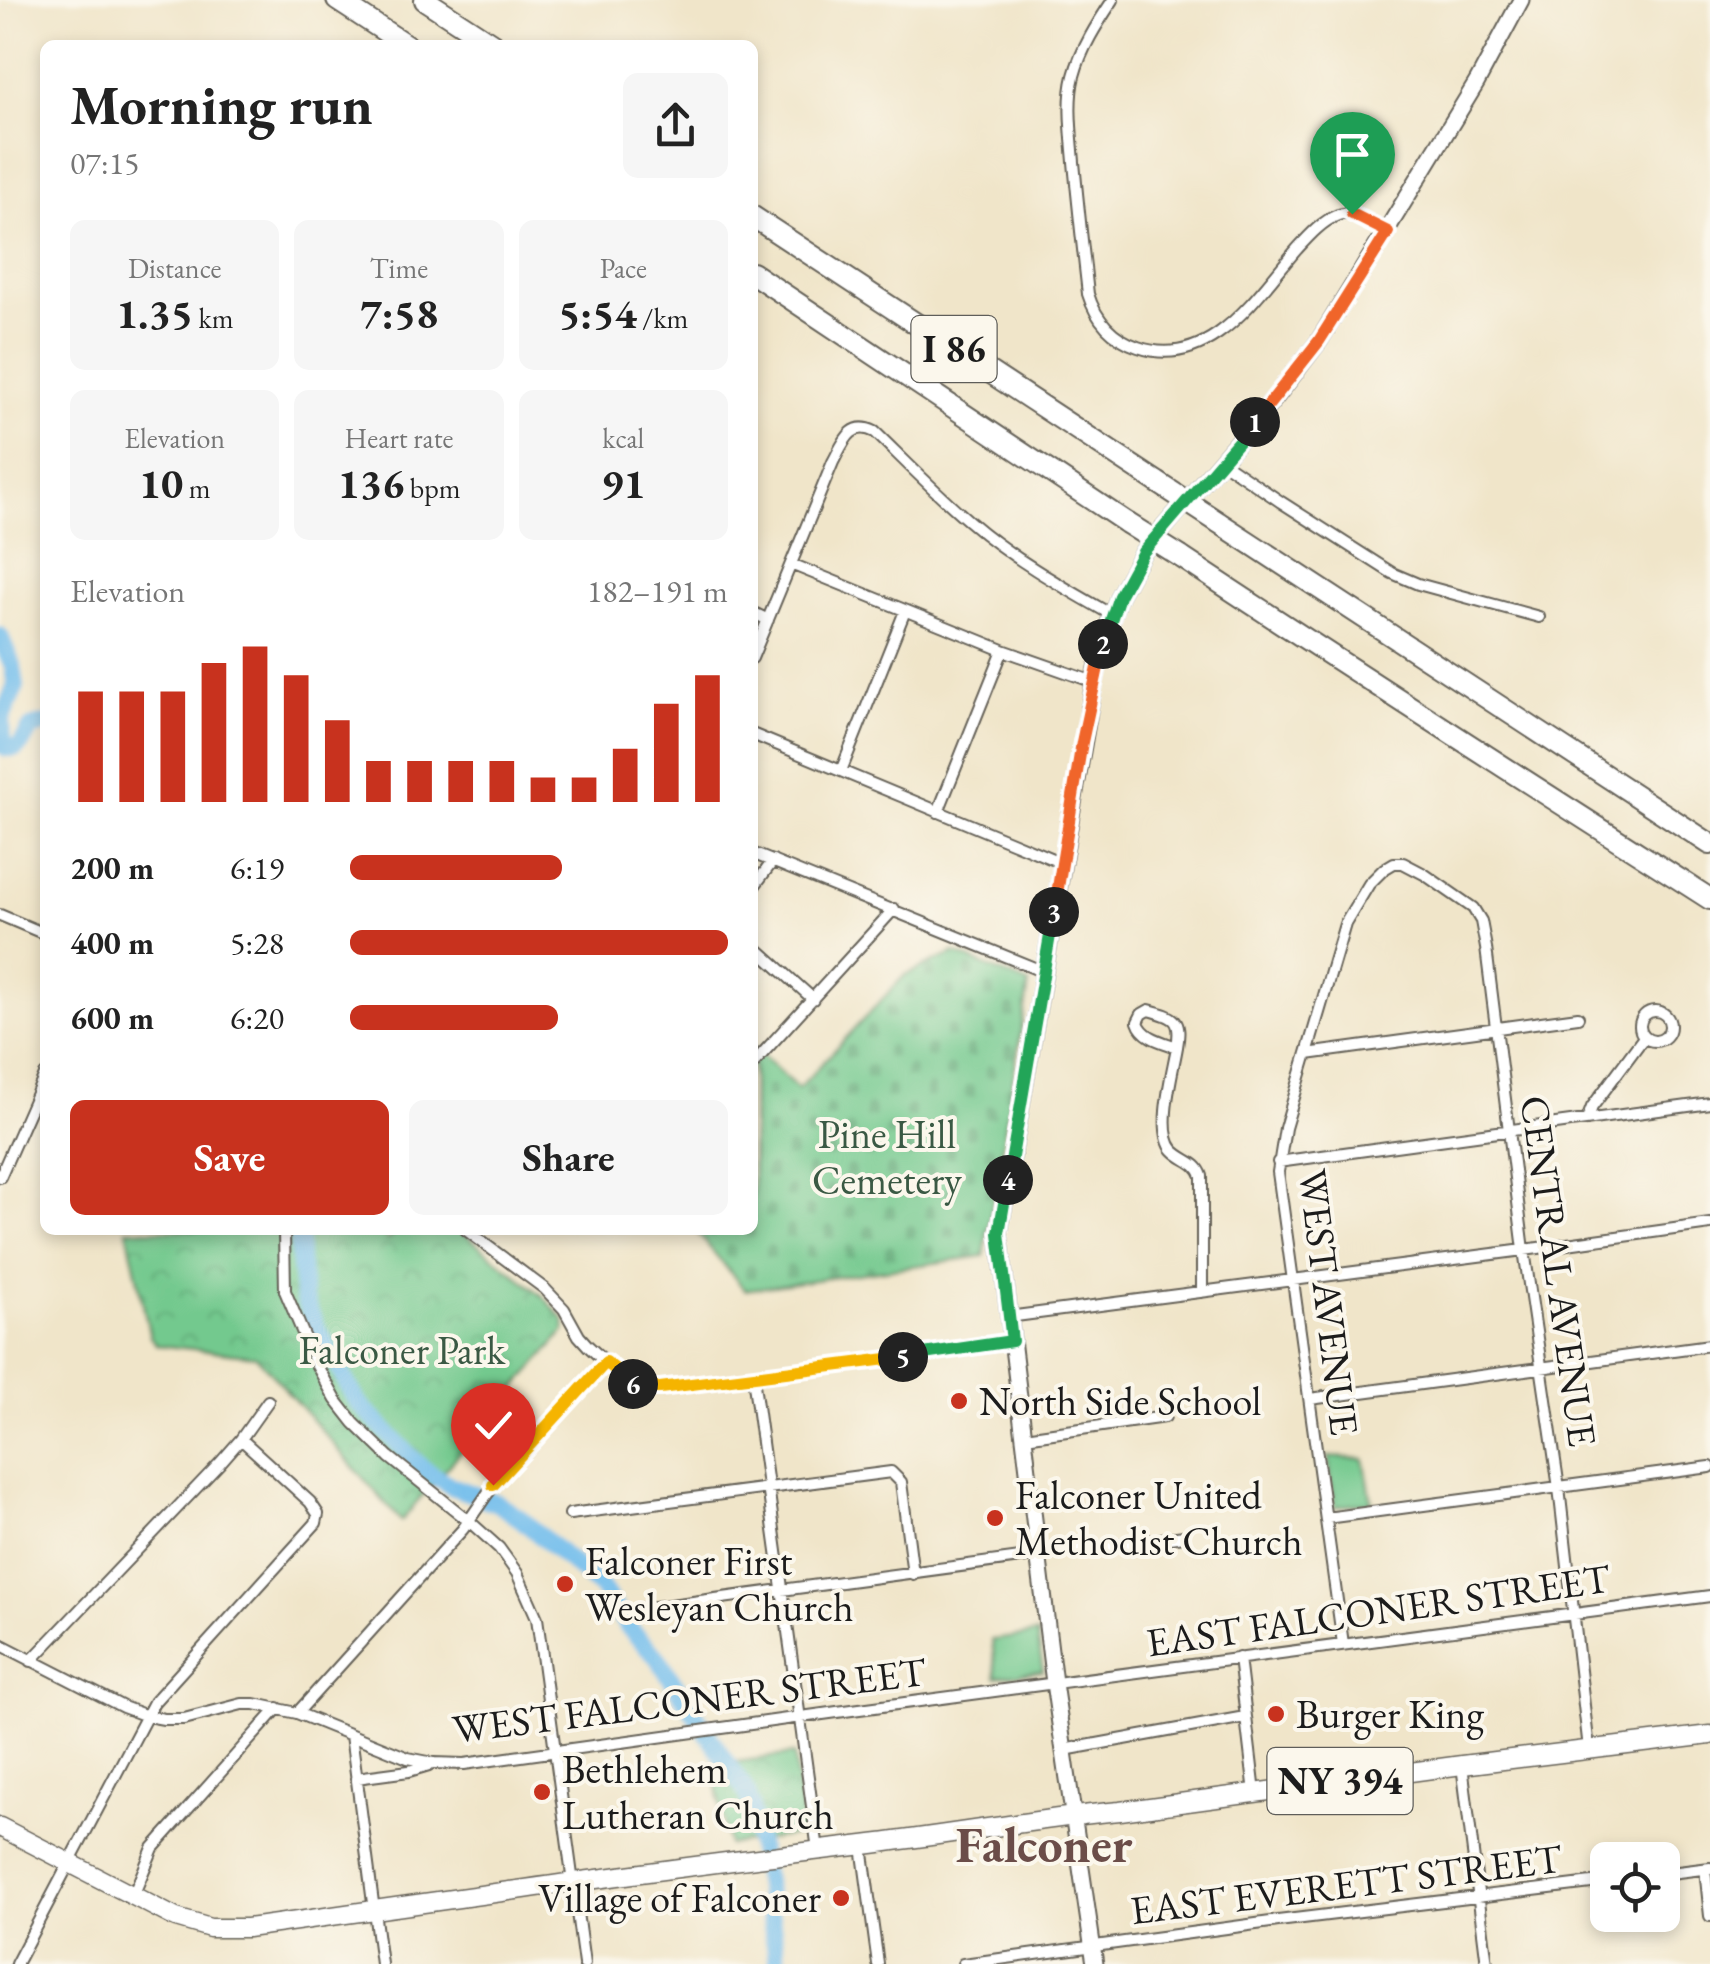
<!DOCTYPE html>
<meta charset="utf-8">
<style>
:root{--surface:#fff;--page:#f6f6f6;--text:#222;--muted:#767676;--accent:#c8321e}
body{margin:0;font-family:"EB Garamond",serif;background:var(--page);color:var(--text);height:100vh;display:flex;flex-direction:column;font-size:38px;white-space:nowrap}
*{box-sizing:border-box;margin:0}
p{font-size:32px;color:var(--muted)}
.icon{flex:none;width:55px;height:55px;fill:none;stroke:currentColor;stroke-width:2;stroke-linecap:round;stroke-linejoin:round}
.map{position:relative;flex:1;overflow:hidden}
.side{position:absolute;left:40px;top:40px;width:718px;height:1195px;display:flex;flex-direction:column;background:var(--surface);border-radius:15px;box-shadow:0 5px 15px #0003}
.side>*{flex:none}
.buttons{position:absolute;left:1590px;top:1842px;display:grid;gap:20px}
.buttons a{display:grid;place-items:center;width:90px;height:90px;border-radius:15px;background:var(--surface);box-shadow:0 5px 15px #0003;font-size:50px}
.pin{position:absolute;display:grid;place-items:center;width:85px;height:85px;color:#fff;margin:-102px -42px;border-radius:50% 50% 50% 0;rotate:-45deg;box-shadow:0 0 10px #0007}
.pin .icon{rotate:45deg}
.km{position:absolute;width:50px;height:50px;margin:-25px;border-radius:50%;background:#222;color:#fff;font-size:28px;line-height:50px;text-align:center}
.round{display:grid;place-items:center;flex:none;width:105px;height:105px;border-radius:15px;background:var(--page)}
.head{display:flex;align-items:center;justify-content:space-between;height:170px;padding:0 30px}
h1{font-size:55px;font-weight:700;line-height:75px}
.stats{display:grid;grid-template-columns:repeat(3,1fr);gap:15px;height:170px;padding:10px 30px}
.stats div{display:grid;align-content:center;border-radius:15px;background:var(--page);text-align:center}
.stats b{font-size:42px;font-weight:700}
.stats small{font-size:28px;font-weight:400}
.stats p{font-size:28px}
.chart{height:280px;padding:20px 30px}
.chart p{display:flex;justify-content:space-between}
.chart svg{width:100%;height:180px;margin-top:10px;stroke:var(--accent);stroke-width:6}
.action{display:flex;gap:20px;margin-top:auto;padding:20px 30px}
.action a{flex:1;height:115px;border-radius:15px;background:var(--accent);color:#fff;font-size:40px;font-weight:700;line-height:115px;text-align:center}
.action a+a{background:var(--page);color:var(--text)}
ul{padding:0 30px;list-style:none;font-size:32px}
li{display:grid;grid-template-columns:160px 120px 1fr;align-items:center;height:75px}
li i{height:25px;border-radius:12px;background:var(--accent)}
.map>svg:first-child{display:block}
</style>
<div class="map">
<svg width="1710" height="1964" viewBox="0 0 1710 1964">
<defs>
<pattern id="cemetery-stones" width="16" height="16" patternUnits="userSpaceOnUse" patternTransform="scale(2.5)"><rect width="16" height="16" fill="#73c98e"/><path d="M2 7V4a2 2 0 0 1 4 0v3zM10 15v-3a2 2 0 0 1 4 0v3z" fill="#63ac7a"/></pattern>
<pattern id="park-crowns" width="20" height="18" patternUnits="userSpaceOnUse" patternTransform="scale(2.5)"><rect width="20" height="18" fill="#73c98e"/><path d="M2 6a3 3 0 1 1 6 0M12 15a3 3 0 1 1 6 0" fill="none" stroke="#63ac7a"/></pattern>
</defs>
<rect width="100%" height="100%" fill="#fbf7ec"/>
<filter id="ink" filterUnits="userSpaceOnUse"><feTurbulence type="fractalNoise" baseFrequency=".01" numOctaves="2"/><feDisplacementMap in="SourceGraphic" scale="20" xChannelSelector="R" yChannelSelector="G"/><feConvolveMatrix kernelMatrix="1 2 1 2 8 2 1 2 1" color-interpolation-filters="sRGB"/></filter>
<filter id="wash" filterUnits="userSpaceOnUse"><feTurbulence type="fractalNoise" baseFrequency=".0048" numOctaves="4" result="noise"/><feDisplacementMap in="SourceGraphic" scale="40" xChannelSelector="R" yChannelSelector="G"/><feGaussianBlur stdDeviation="2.25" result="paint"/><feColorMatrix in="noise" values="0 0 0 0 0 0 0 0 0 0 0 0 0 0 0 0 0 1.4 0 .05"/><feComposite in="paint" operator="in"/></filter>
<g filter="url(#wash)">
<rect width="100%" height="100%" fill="#f0e5c9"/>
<!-- grass -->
<path fill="#73c98e" stroke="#487255" stroke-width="2.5" d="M 1328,1457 L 1364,1459 L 1372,1502 L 1335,1507 Z
M 1037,1634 L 1043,1671 L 996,1677 L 992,1640 Z"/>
<!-- cemetery -->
<path fill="url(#cemetery-stones)" stroke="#487255" stroke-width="2.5" d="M 954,953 L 1029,984 L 984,1256 L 745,1290 L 695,1230 L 752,1230 L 753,1047 L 798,1089 L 905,975 Z"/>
<!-- park -->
<path fill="url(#park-crowns)" stroke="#487255" stroke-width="2.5" d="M 127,1230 L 379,1230 L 388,1240 L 398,1230 L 460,1230 L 544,1297 L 564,1320 L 565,1331 L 401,1521 L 256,1356 L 157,1345 L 150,1337 Z
M 794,1754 L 804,1834 L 728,1845 L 713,1765 Z"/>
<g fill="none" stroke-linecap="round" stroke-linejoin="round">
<!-- river -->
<path stroke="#73beec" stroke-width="18" d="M 0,636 L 13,667 L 16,686 L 1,720 L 2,742 L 7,748 L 16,748 L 21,744 L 31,728 L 45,724
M 299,1230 L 299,1257 L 304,1299 L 316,1327 L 358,1403 L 422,1468 L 451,1486 L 497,1503 L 521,1519 L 602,1589 L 627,1626 L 657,1657 L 734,1773 L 747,1793 L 751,1809 L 766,1886 L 778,1964"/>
</g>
</g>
<g filter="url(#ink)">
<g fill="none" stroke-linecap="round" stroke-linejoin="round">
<!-- street casing -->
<g stroke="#666259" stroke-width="14">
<path id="street" d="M 1113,0 C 1097,24 1081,49 1074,76 C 1067,103 1072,135 1074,162 C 1078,206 1083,250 1088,294 C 1096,320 1112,338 1138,347 C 1210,372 1257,295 1297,249 C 1308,237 1322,221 1338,215 C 1354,209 1373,224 1388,231
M 1221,461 L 1281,502 L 1392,573 L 1418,584 L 1539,617
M 791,564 L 1003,650 L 1094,682
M 752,612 L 768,620
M 752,658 L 833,462 C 843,444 850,419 875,432 C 906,462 937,494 970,522 C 1013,559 1063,587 1112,615
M 752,734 L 1062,863
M 841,771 L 905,611
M 938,812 L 1003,650
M 752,853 L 1044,972
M 752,889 L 773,861
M 0,915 L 45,934
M 752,944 L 813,999
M 1149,1010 C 1175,1017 1182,1019 1177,1047 C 1163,1042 1143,1038 1138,1022 L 1142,1014 Z
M1640 1026a15 15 0 1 1 30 0a15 15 0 1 1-30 0Z
M 1177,1047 C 1173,1071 1156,1131 1173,1150 C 1183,1161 1197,1161 1202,1176 L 1202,1292
M 1307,1054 L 1578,1017
M 752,1065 L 894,909
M 1587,1120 L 1592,1107 L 1644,1037
M 1278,1162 L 1710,1103
M 0,1177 L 45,1075
M 284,1230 L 285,1291 L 316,1364 L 336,1400 L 354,1423 L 389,1457 L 469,1521 L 499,1548 L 517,1573 L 537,1618 L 584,1964
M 466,1230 L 545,1289 L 564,1309 L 579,1336 L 588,1346 L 621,1376 L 639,1387 L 659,1388 L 753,1377 L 1012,1341
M 1008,1317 L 1524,1250 L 1710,1224
M 753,1377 L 818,1850
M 1310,1399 L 1710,1345
M 1025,1437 L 1165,1417
M 570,1514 L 891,1472 L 901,1482 L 913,1574
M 1326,1518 L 1710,1467
M 633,1610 L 1184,1536
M 0,1644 L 123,1707 L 147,1716 L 164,1719 L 184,1719 L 242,1704 L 255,1704 L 297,1713 L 408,1758 L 434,1763 L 464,1764 L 837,1712 L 1710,1596
M 1343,1644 L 1278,1172 L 1285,1128 L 1345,924 L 1369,884 L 1384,869 L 1394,863 L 1403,863 L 1424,874 L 1473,908 L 1481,921 L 1486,948 L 1524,1250 L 1559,1488 L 1589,1749
M 1239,1658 L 1255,1793
M 31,1661 L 220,1463 L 241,1439 L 268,1401
M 297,1713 L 463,1529 L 488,1493 L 505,1472 L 606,1363
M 351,1735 L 381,1964
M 1064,1750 L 1245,1717
M 1462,1765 L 1487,1964
M 356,1778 L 409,1771 L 429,1765
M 862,1846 L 878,1964
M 1705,1869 L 1710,1916
M 1662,1874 L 1710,1868
M 133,1896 L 153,1848 L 278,1708
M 16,1964 L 154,1702 L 316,1523 L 318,1514 L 310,1502 L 241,1439
M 963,1964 L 1278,1921 L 1608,1881"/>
</g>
<!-- secondary casing -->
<g stroke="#666259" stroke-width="19">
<path id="secondary" d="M 1095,1964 L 1054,1683 L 999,1233 L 1094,682 L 1104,638 L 1119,596 L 1143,552 L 1276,397 L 1319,341 L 1477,82 L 1521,0"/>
</g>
<!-- primary casing -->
<g stroke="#666259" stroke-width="21">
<path id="primary" d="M 0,1827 L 176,1918 L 210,1928 L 247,1928 C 452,1899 658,1869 864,1845 C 950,1835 1035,1819 1120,1811 L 1462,1765 L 1710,1735"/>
</g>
<!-- highway casing -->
<g stroke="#666259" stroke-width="24">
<path id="highway" d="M 337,0 L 406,45
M 425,0 L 494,45
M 752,216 L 1157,482
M 752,273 L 1127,523
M 1218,522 L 1710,844
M 1181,557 C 1356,673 1533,786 1710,899"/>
</g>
<!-- street -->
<use href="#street" stroke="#fff" stroke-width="10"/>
<!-- secondary -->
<use href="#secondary" stroke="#fff" stroke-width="15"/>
<!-- primary -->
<use href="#primary" stroke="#fff" stroke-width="18"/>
<!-- highway -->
<use href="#highway" stroke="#fff" stroke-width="20"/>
<!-- highway-bridge casing -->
<g stroke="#666259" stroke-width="24" stroke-linecap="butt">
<path id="highway-bridge" d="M 1157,482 L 1218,522
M 1127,523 L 1181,557"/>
</g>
<!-- highway-bridge -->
<use href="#highway-bridge" stroke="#fff" stroke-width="20"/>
</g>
</g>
<g fill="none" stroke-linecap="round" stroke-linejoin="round" filter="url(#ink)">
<!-- split-1 casing -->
<g stroke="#fff" stroke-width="20">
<path id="split-1" d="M 1255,422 L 1319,341 L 1388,232 L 1352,214"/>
</g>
<!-- split-2 casing -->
<g stroke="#fff" stroke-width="20">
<path id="split-2" d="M 1103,644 L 1119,596 L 1143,552 L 1255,422"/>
</g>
<!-- split-3 casing -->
<g stroke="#fff" stroke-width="20">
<path id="split-3" d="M 1054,912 L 1082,742 L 1103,644"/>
</g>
<!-- split-4 casing -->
<g stroke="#fff" stroke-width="20">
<path id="split-4" d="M 1008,1180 L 1054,912"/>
</g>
<!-- split-5 casing -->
<g stroke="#fff" stroke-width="20">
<path id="split-5" d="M 903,1357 L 1012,1341 L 999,1233 L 1008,1180"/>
</g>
<!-- split-6 casing -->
<g stroke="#fff" stroke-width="20">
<path id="split-6" d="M 633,1384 L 648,1388 L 660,1388 L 903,1357"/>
</g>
<!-- split-7 casing -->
<g stroke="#fff" stroke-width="20">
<path id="split-7" d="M 493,1485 L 606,1362 L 633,1384"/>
</g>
<!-- split-1 -->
<use href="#split-1" stroke="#f0652b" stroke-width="12"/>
<!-- split-2 -->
<use href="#split-2" stroke="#22a559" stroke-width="12"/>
<!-- split-3 -->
<use href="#split-3" stroke="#f0652b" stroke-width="12"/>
<!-- split-4 -->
<use href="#split-4" stroke="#22a559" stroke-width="12"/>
<!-- split-5 -->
<use href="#split-5" stroke="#22a559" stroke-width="12"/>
<!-- split-6 -->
<use href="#split-6" stroke="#f5b400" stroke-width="12"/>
<!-- split-7 -->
<use href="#split-7" stroke="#f5b400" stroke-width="12"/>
</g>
<!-- markers -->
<g fill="#c8321e" stroke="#fbf7ec" stroke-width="4">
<circle cx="959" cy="1401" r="10"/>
<circle cx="995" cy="1518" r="10"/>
<circle cx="565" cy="1584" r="10"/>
<circle cx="1276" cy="1714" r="10"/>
<circle cx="542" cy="1792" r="10"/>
<circle cx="841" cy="1898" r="10"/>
</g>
<g text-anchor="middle" stroke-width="8" stroke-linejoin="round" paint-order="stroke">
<!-- shield labels -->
<g fill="#fbf7ec" stroke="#5f5e5a" stroke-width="2.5">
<rect x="911.5" y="316" width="85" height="66" rx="8"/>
<rect x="1267.5" y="1748" width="145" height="66" rx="8"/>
</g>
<g font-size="38" font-weight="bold" fill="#1c1c1c">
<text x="954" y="362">I 86</text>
<text x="1340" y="1794">NY 394</text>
</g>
<!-- park labels -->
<g font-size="40" fill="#3a5944" stroke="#fbf7ec">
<text x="887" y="1148">Pine Hill<tspan x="887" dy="46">Cemetery</tspan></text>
<text x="402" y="1364">Falconer Park</text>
</g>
<!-- street labels -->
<g font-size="40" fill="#1c1c1c" stroke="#fbf7ec">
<text transform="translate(1559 1271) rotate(82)" y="14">CENTRAL AVENUE</text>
<text transform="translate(1329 1302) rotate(83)" y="14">WEST AVENUE</text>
<text transform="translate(1378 1610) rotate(-8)" y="14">EAST FALCONER STREET</text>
<text transform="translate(689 1700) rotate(-7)" y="14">WEST FALCONER STREET</text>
<text transform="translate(1346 1884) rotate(-7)" y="14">EAST EVERETT STREET</text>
</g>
<!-- poi labels -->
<g font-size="40" fill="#1c1c1c" stroke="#fbf7ec" text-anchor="start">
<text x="979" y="1415">North Side School</text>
<text x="1015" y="1509">Falconer United<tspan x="1015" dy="46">Methodist Church</tspan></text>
<text x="585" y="1575">Falconer First<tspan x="585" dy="46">Wesleyan Church</tspan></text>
<text x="1296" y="1728">Burger King</text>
<text x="562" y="1783">Bethlehem<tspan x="562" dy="46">Lutheran Church</tspan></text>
<text x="821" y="1912" text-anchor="end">Village of Falconer</text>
</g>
<!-- district labels -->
<g font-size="50" font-weight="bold" fill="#6b4d49" stroke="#fbf7ec">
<text x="1044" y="1862">Falconer</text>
</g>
</g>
</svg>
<div class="buttons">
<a><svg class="icon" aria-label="locate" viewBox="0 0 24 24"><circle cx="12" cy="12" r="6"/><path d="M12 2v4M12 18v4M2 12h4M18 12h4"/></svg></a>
</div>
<div class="pin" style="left:1352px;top:214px;background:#1e9e55"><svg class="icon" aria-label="arrive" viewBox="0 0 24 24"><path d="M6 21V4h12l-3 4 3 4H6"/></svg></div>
<div class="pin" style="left:493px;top:1485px;background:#d93025"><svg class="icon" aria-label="check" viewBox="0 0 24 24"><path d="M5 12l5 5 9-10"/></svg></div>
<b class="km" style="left:1255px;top:422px">1</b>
<b class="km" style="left:1103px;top:644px">2</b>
<b class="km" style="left:1054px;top:912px">3</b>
<b class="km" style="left:1008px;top:1180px">4</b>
<b class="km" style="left:903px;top:1357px">5</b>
<b class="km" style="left:633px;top:1384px">6</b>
<section class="side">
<div class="head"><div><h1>Morning run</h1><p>07:15</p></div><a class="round"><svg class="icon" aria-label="share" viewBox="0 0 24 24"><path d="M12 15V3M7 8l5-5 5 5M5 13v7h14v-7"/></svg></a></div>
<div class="stats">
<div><p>Distance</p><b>1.35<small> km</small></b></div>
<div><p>Time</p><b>7:58</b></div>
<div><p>Pace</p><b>5:54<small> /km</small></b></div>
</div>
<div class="stats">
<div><p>Elevation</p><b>10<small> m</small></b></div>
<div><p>Heart rate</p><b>136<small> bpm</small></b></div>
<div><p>kcal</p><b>91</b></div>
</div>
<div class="chart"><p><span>Elevation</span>182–191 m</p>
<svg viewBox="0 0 160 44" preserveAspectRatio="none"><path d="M5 44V17M15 44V17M25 44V17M35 44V10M45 44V6M55 44V13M65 44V24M75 44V34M85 44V34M95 44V34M105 44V34M115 44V38M125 44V38M135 44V31M145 44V20M155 44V13"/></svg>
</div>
<ul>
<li><b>200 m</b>6:19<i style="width:56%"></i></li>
<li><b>400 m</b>5:28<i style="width:100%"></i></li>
<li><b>600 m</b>6:20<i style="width:55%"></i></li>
</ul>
<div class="action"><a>Save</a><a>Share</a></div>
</section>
</div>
